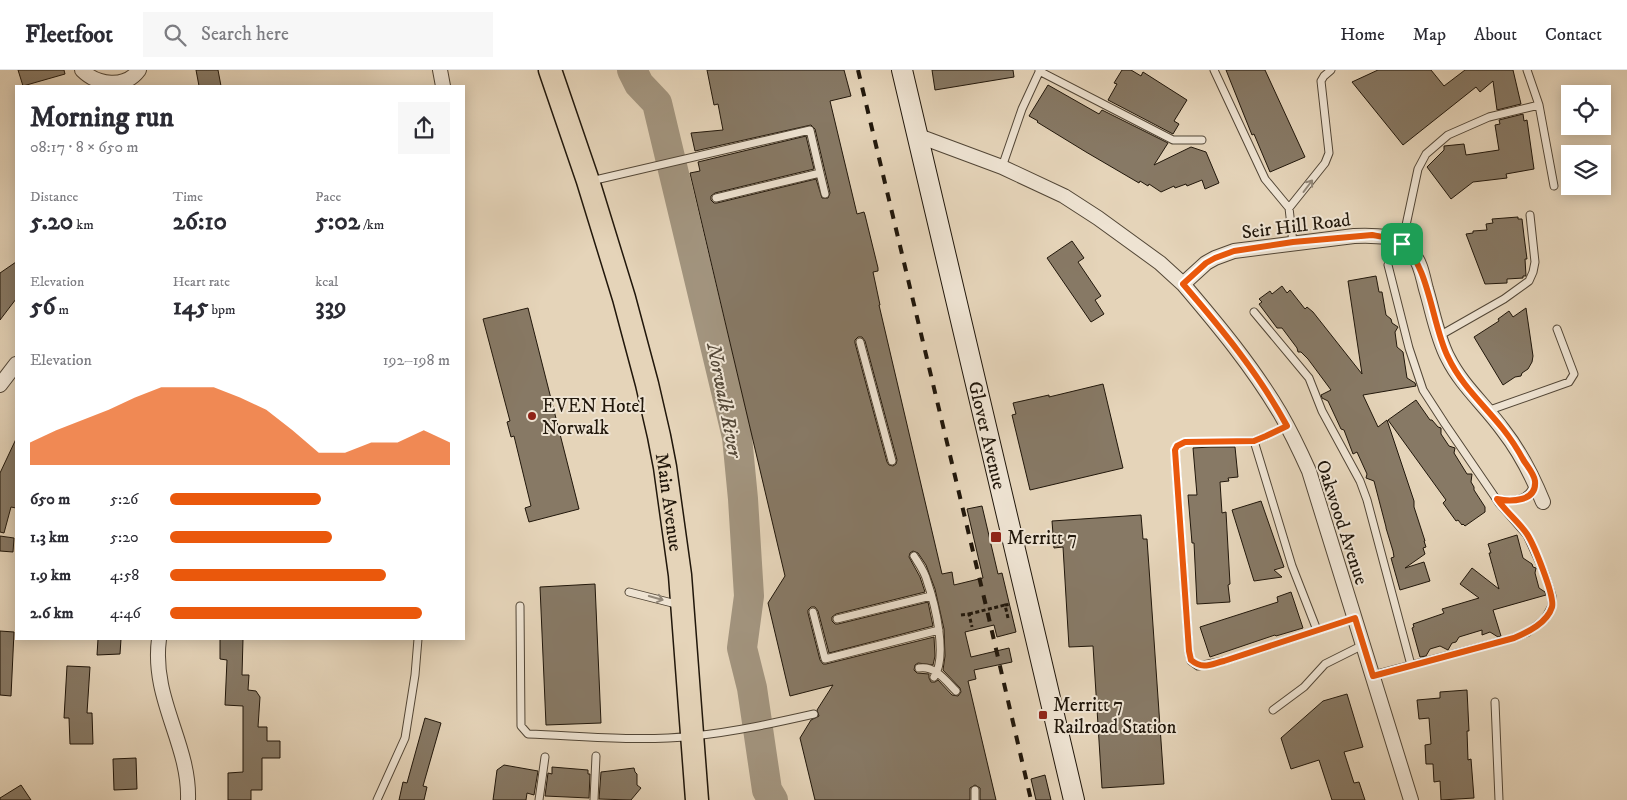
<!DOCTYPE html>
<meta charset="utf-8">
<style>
:root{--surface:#fff;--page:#f7f7f7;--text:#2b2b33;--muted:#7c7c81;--line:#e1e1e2;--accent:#ea580c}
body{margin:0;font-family:"IM FELL DW Pica",serif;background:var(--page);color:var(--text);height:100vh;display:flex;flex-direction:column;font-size:19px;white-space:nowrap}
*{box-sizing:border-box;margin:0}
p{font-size:16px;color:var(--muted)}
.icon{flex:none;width:28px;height:28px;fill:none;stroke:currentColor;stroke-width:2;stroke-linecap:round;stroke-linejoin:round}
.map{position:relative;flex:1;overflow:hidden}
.details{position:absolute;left:15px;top:15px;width:450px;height:555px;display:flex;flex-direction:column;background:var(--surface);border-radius:0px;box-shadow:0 2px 12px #0003}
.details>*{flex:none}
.tools{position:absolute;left:1561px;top:15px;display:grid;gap:10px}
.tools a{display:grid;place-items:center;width:50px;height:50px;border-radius:0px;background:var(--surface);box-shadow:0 2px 12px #0003;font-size:25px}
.pin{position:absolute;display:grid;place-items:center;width:42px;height:42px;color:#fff;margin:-21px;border-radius:10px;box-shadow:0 2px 8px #0006}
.round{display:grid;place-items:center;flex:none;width:52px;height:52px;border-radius:0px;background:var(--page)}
.overview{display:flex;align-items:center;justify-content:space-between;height:85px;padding:0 15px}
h1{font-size:28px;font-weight:700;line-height:38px}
.metrics{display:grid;grid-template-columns:repeat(3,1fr);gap:8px;height:85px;padding:5px 15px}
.metrics div{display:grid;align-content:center}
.metrics b{font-size:25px;font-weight:700}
.metrics small{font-size:14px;font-weight:400}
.metrics p{font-size:14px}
.chart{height:140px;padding:10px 15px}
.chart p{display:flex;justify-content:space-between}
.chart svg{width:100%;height:90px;margin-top:5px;fill:var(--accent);opacity:.7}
ul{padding:0 15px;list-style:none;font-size:16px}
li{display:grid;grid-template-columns:80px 60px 1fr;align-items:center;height:38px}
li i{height:12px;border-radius:6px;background:var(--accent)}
header{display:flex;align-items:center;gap:30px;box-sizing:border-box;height:70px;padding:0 25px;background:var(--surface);border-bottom:1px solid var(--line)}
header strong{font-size:24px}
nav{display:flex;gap:28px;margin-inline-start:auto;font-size:18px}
.search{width:350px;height:45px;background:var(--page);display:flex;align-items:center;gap:12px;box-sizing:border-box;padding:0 18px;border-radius:0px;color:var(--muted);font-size:19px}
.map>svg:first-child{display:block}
</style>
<header>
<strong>Fleetfoot</strong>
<div class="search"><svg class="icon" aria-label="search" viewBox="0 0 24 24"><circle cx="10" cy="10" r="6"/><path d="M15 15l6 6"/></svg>Search here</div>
<nav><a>Home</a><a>Map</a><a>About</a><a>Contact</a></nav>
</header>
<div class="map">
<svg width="1627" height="730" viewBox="0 0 1627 730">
<rect width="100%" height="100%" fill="#e5d4b9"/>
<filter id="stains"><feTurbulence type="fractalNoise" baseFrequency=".004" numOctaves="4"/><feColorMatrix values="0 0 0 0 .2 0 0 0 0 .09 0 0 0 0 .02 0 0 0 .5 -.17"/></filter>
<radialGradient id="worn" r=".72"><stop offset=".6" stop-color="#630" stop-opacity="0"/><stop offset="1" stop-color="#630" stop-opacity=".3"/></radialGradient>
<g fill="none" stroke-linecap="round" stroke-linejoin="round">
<!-- river -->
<path stroke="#a2947e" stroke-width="30" d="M 632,0 L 639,14 L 657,33 L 737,367 L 743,429 L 749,526 L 742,578 L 752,618 L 767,720 L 773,730"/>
</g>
<!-- building -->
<path fill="#877965" stroke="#21170b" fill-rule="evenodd" d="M 18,0 L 64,0 L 65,4 L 23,16 Z
M 196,0 L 218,0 L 221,16 L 199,16 Z
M 707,0 L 844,0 L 851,26 L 830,31 L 857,144 L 864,142 L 865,145 L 878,198 L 878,201 L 873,202 L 880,235 L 879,235 L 942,504 L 952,502 L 954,515 L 983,508 L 967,439 L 982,436 L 998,504 L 1002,503 L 1016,562 L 997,567 L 994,555 L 965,562 L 971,587 L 1009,578 L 1012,592 L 974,600 L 976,609 L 968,611 L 996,730 L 980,730 L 980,718 L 975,715 L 970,718 L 970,730 L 815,730 L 800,668 L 811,650 L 819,646 L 817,640 L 833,615 L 790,626 L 768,533 L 785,506 L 690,103 L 700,101 L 698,92 L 806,66 L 814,99 L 715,123 L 711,126 L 711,130 L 714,133 L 717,133 L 816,109 L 822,128 L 828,128 L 830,123 L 815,59 L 811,55 L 695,81 L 691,63 L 723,60 L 718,34 L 714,35 ZM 858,267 L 862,267 L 865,271 L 897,390 L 896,394 L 893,396 L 889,395 L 887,392 L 855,273 L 855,270 ZM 913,481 L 918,483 L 926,495 L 935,519 L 944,559 L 945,586 L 943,600 L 960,618 L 961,622 L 958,626 L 952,625 L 938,610 L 935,612 L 931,612 L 929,608 L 929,604 L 917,603 L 914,600 L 915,595 L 918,593 L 933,595 L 935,586 L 934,567 L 826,594 L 823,594 L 820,590 L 808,543 L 808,540 L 811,537 L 815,537 L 818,541 L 829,583 L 933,556 L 928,532 L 838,554 L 835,554 L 832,551 L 832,547 L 836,544 L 925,522 L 920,507 L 909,487 L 910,483 Z
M 932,0 L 1013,0 L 1014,7 L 935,20 Z
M 1122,0 L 1131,0 L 1141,6 L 1143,2 L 1187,30 L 1174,51 L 1179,54 L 1173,64 L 1108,30 L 1117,14 L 1114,13 Z
M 1226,0 L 1265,0 L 1305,87 L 1270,102 L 1254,64 L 1252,65 Z
M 1378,0 L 1431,0 L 1444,16 L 1465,0 L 1513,0 L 1521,34 L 1497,40 L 1493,11 L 1480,22 L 1476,17 L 1403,75 L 1352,12 Z
M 1048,15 L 1099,44 L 1102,40 L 1168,73 L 1154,95 L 1191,77 L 1206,82 L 1219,113 L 1205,119 L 1202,110 L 1187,116 L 1186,114 L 1175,118 L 1174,116 L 1161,122 L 1149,114 L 1148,116 L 1140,111 L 1139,113 L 1086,82 L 1037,52 L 1038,51 L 1029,46 Z
M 1523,44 L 1524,51 L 1527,50 L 1534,99 L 1506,104 L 1507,108 L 1473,112 L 1451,129 L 1427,97 L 1444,80 L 1444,76 L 1464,74 L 1466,85 L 1499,80 L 1495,55 L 1500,54 L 1499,50 Z
M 1518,147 L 1518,149 L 1522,149 L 1524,166 L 1527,189 L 1525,189 L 1526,206 L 1523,206 L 1523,208 L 1507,209 L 1507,213 L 1485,214 L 1466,164 L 1473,163 L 1473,161 L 1487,160 L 1486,154 L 1493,153 L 1492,149 Z
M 1072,171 L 1084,188 L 1078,192 L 1101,226 L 1095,230 L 1104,244 L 1091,252 L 1047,188 Z
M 16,192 L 16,229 L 0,250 L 0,203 Z
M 1376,206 L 1379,222 L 1382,222 L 1386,245 L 1391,249 L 1392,253 L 1398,257 L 1395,262 L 1397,277 L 1403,282 L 1407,308 L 1415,313 L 1416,316 L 1363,325 L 1378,357 L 1387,350 L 1414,431 L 1414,437 L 1425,471 L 1424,471 L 1426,477 L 1423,478 L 1425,484 L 1405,498 L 1424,492 L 1430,511 L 1400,520 L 1391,488 L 1394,487 L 1393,481 L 1386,458 L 1386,457 L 1374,411 L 1366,408 L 1367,404 L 1357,382 L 1353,384 L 1344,360 L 1341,359 L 1328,331 L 1322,328 L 1321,325 L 1331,320 L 1308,289 L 1301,282 L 1298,282 L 1297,278 L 1282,258 L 1277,258 L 1259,234 L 1262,232 L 1259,229 L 1270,221 L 1272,224 L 1282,216 L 1287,223 L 1290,220 L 1305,239 L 1307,237 L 1313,242 L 1362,304 L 1348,211 Z
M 528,238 L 579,439 L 529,452 L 525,438 L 531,436 L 514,366 L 511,367 L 507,352 L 510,351 L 483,249 Z
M 1526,238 L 1533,286 L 1532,292 L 1528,299 L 1522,303 L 1521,306 L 1515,307 L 1503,315 L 1474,267 L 1499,251 L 1498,249 L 1509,241 L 1513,247 Z
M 1103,314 L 1123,398 L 1030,420 L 1012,345 L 1016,344 L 1013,333 L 1049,325 L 1049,327 Z
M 1416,330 L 1430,350 L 1432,350 L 1438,357 L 1441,358 L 1441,364 L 1449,376 L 1455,378 L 1454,383 L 1467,404 L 1472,404 L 1471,412 L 1474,417 L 1474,420 L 1485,437 L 1485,442 L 1465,456 L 1463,454 L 1462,455 L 1458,450 L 1456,451 L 1443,433 L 1446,430 L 1388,350 Z
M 16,369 L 16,438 L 11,437 L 4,463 L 0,462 L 0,403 Z
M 1211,377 L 1235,377 L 1238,407 L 1228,408 L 1229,411 L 1220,412 L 1222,443 L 1226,442 L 1230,514 L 1228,515 L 1230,532 L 1197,534 L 1194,473 L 1192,473 L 1188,425 L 1197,425 L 1193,378 Z
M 1261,431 L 1284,497 L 1274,500 L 1282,507 L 1254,511 L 1232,440 Z
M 1141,445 L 1143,469 L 1147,469 L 1164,714 L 1102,718 L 1093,576 L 1069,577 L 1063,477 L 1054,478 L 1052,451 Z
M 1517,465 L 1523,488 L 1532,494 L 1533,497 L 1536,498 L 1535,503 L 1539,518 L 1545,522 L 1546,525 L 1493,540 L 1501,566 L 1498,567 L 1490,562 L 1482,565 L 1482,560 L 1459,567 L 1456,572 L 1452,573 L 1448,580 L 1440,576 L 1430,579 L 1426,586 L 1420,587 L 1412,558 L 1414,557 L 1413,554 L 1442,544 L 1444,543 L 1442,539 L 1479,528 L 1460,514 L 1472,498 L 1499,519 L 1489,483 L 1491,483 L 1488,474 Z
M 0,466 L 14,468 L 13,482 L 0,481 Z
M 595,514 L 601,653 L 546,655 L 540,517 Z
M 1291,522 L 1303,558 L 1276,566 L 1275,565 L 1210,587 L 1200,557 L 1278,532 L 1277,527 Z
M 0,561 L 14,562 L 11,626 L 0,625 Z
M 98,569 L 121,569 L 120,584 L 97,585 Z
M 220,569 L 243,569 L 242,605 L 249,605 L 248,620 L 256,621 L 260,627 L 258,657 L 267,657 L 267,671 L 280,671 L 280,688 L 262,688 L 262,720 L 251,720 L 251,730 L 228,730 L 228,703 L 243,702 L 243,636 L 225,635 L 227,590 L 220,589 Z
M 67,596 L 90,597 L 87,643 L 92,643 L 93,674 L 70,674 L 69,648 L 64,648 Z
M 1467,620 L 1469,661 L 1467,661 L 1468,690 L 1471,689 L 1474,728 L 1441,730 L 1440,711 L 1434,712 L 1433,694 L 1426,694 L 1425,675 L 1431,674 L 1429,648 L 1419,649 L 1417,630 L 1440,628 L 1440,622 Z
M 1347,624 L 1363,677 L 1344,682 L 1354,713 L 1359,712 L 1365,730 L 1332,730 L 1319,690 L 1291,699 L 1281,668 L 1323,631 Z
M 425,648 L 441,653 L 423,716 L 427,717 L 424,730 L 399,730 L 403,712 L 407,713 Z
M 136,688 L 137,719 L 114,720 L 113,689 Z
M 504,695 L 538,701 L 534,725 L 527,723 L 526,730 L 493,730 L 497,700 Z
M 552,697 L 588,700 L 588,704 L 590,704 L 589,728 L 545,726 L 548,703 L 552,704 Z
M 634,698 L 635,702 L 637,704 L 637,715 L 641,718 L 631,730 L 599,729 L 601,702 Z
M 1045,705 L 1051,730 L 1036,730 L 1031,709 Z
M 21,715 L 31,730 L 0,730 L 0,728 Z"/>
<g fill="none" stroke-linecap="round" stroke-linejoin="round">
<!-- lane casing -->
<g stroke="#524636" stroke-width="9">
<path id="lane" d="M 1214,0 L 1265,109 L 1289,138 L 1325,93 L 1329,83 L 1321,11 L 1324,6 L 1331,0
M 1527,0 L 1539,35
M 1039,1 L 1173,70 L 1202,70
M 1002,97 L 1022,39 L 1040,0
M 820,103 L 825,124
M 591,111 L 810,60 L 820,103 L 716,128
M 1289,138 L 1293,173
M 1402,174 L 1418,99 L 1426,84 L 1448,65 L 1489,47 L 1539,35 L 1554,116
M 1254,242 L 1309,308 L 1322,341 L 1360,411 L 1367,430 L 1411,595
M 1439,266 L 1504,229 L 1529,211 L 1533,202 L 1535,192 L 1530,145
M 860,272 L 892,391
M 1487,341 L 1569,312 L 1574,304 L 1557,259
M 1287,356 L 1266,366 L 1254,371 L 1185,372 L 1177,376 L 1175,380 L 1189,581 L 1191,591 L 1198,596 L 1224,591 L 1355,548
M 1254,371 L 1292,496 L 1317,560
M 1497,429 C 1512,432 1529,432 1534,414
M 914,486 C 919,494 925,502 927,511 C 935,534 948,586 934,607
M 629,522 L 680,535
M 520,536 L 521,656 L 528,664 C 583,666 639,672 693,666 C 734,662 774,653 814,644
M 813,542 L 825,589 L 939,560
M 837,549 L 931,526
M 919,598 C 935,595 946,611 956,621
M 1373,605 L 1514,568 L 1528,562 L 1545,549 L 1552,536 L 1552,526 L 1545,504 L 1527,465 L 1499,433 L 1445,354 L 1423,320 L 1409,278 L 1388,195
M 1495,632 L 1499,730
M 1273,640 L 1304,617 L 1325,594 L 1363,575
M 975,720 L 975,730
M 377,730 L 405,668 L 415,605 L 418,569
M 539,730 L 545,687
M 594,730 L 596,686"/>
</g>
<!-- street casing -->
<g stroke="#524636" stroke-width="16">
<path id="street" d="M 82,0 C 97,15 125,19 139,0
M 440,0 L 443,16
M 916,65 L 1002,97 L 1064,126 L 1098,148 L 1160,193 L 1183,214 L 1206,193 L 1215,188 L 1234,181 L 1354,166 C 1379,165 1395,165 1413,184 C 1421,193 1423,208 1426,219 C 1433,242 1437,267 1448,288 C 1462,316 1485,335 1503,360 C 1521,383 1532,405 1543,432
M 1183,214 C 1218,255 1252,296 1280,343 C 1291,362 1300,381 1309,401 L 1411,730
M 0,315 L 16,294
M 159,569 C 151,629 190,674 188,730"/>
</g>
<!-- secondary casing -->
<g stroke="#21170b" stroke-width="22">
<g id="secondary">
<path id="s1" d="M 902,0 L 1074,730"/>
</g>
</g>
<!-- primary casing -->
<g stroke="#21170b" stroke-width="25">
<g id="primary">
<path id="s2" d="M 550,0 L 588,111 L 624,228 L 647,314 L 659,366 L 665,397 L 680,505 L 697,730"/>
</g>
</g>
<!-- path -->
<path stroke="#21170b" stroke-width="3" stroke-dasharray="4 2.5" stroke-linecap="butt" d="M 961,545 L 969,544 L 972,557
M 1008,548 L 1005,535 L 1011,534"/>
<!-- lane -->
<use href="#lane" stroke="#eee3d2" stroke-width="7"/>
<!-- street -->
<use href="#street" stroke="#eee3d2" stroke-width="14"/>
<!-- secondary -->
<use href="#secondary" stroke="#eee3d2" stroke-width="20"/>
<!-- primary -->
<use href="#primary" stroke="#e5d4b9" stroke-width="22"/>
<!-- rail -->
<path stroke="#21170b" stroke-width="4" stroke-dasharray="9 9" stroke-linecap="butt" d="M 858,0 L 987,540 L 1031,730"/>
<!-- path-bridge -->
<path stroke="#21170b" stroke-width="3" stroke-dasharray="4 2.5" stroke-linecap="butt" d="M 969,544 L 1005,535"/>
</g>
<!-- one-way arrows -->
<defs><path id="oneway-shaft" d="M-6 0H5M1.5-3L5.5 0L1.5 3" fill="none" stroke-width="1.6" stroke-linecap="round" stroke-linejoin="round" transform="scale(1.25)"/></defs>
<g stroke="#928778">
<use href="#oneway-shaft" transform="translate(1308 116) rotate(-53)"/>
<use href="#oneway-shaft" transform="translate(656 528) rotate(16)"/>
</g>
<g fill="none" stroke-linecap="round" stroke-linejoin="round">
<!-- route casing -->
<g stroke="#fff" stroke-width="10">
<path id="route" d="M 1372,165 C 1383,167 1392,168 1401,174 C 1429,192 1432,256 1448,287 C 1461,315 1484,335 1503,359 C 1511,369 1518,380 1524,391 C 1528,397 1534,404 1535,411 C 1537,432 1510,432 1497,429 C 1506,442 1519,452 1527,464 C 1534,475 1555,526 1552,537 C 1547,553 1528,562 1514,568 L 1373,606 L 1355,548 L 1224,591 C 1211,594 1203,600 1191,590 L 1189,581 L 1175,380 L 1177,376 L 1185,372 L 1254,371 L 1266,366 L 1287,356 C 1259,304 1221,258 1183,214 L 1206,193 L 1215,188 L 1234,181 L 1293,172 Z"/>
</g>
<!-- route -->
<use href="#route" stroke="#ea580c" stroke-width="6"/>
</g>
<!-- markers -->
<g fill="#8f2418" stroke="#eee3d2" stroke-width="2">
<circle cx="532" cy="346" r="5"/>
<rect x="990" y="461" width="12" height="12" rx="2.5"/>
<rect x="1038" y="640" width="10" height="10" rx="2.5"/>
</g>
<g text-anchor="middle" stroke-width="4" stroke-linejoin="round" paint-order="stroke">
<!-- street labels -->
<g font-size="19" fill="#21170b" stroke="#eee3d2">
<text transform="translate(1296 155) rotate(-7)" y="7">Seir Hill Road</text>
<text dy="7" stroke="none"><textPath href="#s1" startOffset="375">Glover Avenue</textPath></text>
<text dy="7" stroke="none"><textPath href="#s2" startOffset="449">Main Avenue</textPath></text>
<text transform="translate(1343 452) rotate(72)" y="7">Oakwood Avenue</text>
</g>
<!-- poi labels -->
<g font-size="19" fill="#21170b" stroke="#eee3d2" text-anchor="start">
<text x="542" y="342">EVEN Hotel<tspan x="542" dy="22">Norwalk</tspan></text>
<text x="1007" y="474">Merritt 7</text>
<text x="1053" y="641">Merritt 7<tspan x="1053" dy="22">Railroad Station</tspan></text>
</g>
<!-- water labels -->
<g font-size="20" font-style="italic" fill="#554939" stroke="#eee3d2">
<text transform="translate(725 330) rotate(79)" y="7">Norwalk River</text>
</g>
</g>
<rect width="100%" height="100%" filter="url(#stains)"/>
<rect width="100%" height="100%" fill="url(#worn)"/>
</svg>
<div class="tools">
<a><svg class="icon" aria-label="locate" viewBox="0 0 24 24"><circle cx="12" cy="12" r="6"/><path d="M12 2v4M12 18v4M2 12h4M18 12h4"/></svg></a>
<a><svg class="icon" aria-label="layers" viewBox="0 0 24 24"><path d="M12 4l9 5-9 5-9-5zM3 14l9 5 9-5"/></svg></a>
</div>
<div class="pin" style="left:1402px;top:174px;background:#1e9e55"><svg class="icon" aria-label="arrive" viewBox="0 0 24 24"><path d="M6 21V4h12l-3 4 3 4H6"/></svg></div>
<section class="details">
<div class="overview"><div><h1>Morning run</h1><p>08:17 · 8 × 650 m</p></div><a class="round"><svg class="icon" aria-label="share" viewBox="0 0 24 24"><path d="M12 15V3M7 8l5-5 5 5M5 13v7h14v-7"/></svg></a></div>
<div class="metrics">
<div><p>Distance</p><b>5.20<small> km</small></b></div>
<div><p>Time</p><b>26:10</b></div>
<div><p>Pace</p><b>5:02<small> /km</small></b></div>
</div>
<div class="metrics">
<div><p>Elevation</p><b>56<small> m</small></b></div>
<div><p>Heart rate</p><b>145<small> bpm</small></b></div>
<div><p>kcal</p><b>339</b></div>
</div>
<div class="chart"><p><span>Elevation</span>192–198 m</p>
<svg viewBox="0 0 160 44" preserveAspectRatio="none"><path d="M0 44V33L10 27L20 22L30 17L40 11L50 6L60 6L70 6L80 11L90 17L100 27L110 38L120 38L130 33L140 33L150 27L160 33V44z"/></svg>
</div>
<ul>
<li><b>650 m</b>5:26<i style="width:54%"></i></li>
<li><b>1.3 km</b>5:20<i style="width:58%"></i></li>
<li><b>1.9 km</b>4:58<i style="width:77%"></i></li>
<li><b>2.6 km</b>4:46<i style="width:90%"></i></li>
</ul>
</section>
</div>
